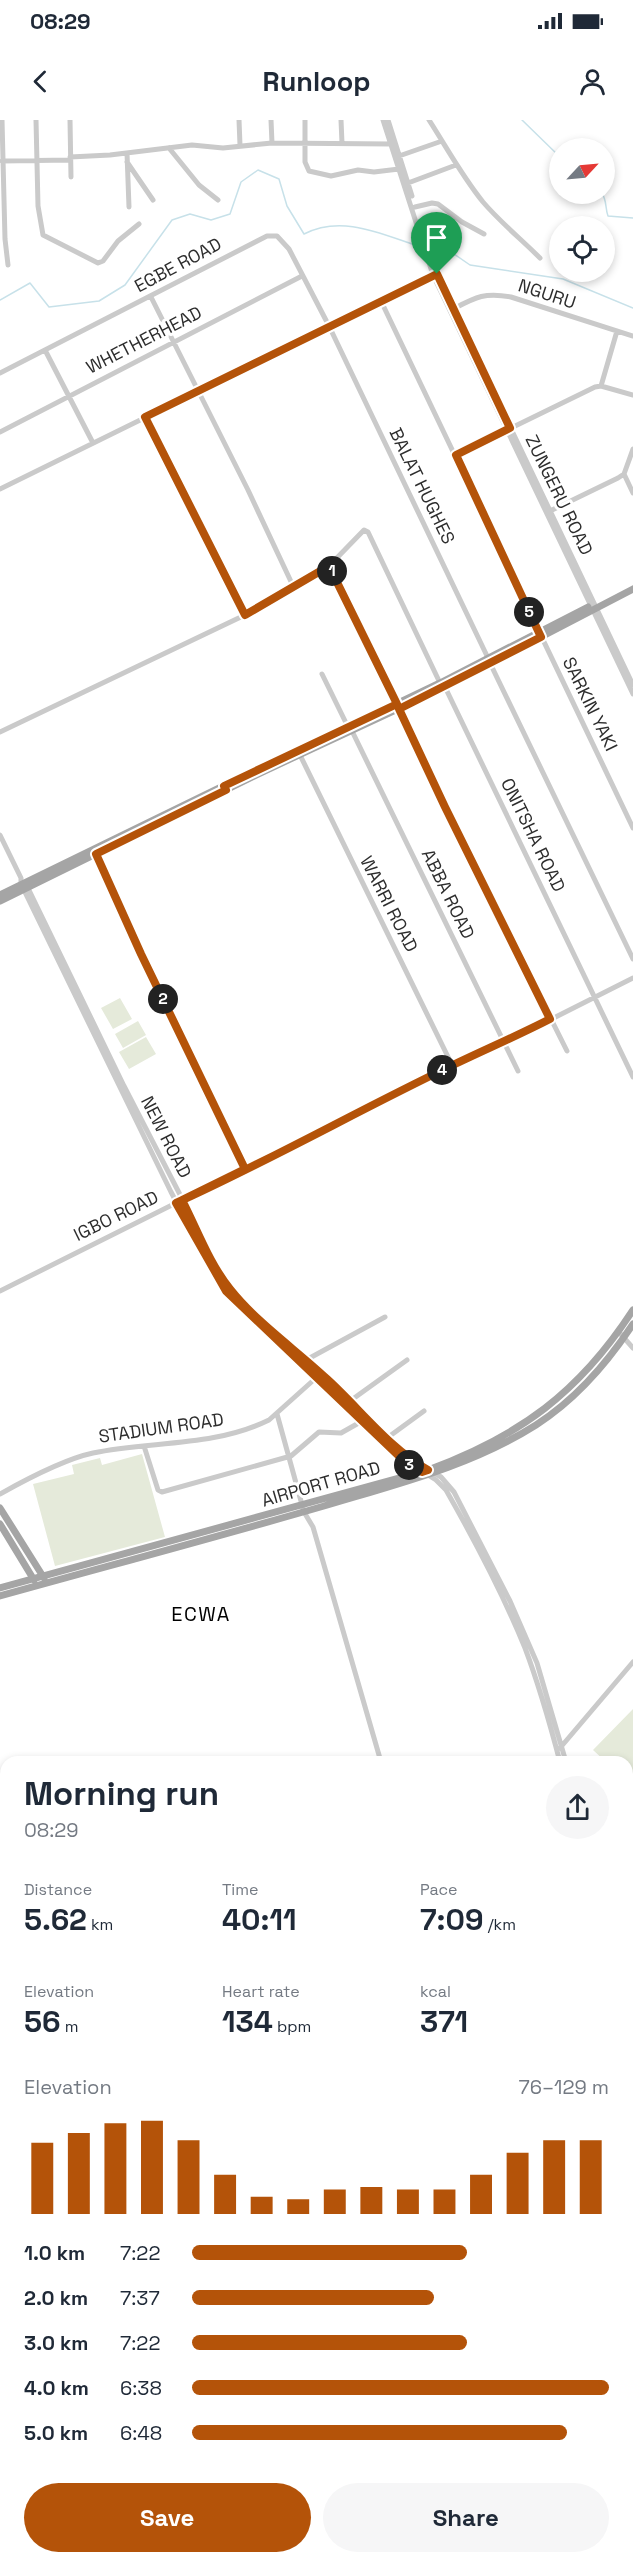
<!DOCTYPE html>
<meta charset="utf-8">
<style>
:root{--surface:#fff;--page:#f6f6f7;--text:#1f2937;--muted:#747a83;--accent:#b45309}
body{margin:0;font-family:"Space Grotesk",sans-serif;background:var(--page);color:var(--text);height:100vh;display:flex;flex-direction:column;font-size:22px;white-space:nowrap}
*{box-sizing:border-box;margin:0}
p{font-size:20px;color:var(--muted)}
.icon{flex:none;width:33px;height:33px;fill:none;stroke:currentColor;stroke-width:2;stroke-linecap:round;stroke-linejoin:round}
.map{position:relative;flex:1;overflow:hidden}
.drawer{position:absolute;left:0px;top:1636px;width:633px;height:808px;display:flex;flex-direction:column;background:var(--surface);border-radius:18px 18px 0 0;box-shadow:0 3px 9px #0003}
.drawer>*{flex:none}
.needle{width:39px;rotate:64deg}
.fabs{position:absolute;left:549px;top:18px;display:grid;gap:12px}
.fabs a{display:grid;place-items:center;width:66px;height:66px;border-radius:50%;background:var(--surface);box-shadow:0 3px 9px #0003;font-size:30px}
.pin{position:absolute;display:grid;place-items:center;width:51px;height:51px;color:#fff;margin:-62px -26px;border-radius:50% 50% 50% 0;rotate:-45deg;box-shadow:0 0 6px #0007}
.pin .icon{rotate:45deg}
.km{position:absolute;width:30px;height:30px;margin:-15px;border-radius:50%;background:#222;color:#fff;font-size:16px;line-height:30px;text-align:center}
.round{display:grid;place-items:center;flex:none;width:63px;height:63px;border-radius:32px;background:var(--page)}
.headline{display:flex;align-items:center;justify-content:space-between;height:102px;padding:0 24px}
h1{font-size:33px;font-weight:700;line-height:45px}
.metrics{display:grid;grid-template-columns:repeat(3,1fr);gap:9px;height:102px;padding:6px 24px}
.metrics div{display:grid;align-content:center}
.metrics b{font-size:30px;font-weight:700}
.metrics small{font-size:16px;font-weight:400}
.metrics p{font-size:16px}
.chart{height:168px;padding:12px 24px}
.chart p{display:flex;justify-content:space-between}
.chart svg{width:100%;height:108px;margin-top:6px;stroke:var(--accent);stroke-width:6}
.primary-button{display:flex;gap:12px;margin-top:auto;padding:12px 24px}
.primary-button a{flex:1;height:69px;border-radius:36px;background:var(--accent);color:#fff;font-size:24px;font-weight:700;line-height:69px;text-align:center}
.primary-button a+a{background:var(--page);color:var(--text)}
ul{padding:0 24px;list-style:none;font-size:20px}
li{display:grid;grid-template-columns:96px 72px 1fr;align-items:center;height:45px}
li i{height:15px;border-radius:8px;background:var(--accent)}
.status{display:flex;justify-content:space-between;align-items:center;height:42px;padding:0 30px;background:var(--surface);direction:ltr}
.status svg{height:16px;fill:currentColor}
header{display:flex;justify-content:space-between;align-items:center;height:78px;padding:0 24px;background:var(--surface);font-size:27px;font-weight:700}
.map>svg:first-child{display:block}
</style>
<div class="status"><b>08:29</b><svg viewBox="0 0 49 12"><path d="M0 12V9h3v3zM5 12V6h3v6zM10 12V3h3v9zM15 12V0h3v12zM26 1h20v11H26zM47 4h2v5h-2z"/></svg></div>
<header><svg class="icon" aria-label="back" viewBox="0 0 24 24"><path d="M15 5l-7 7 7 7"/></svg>Runloop<svg class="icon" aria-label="person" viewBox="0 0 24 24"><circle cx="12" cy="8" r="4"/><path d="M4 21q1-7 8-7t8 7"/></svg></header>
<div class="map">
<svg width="633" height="2444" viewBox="0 0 633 2444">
<rect width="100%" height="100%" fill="#fff"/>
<!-- green -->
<path fill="#e5eada" d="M 120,878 L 132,899 L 113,909 L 101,888 Z
M 138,901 L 146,915 L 123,928 L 115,914 Z
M 146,917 L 156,934 L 129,949 L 119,932 Z
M 142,1334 L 165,1417 L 55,1446 L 33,1364 L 74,1354 L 72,1345 L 100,1338 L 102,1345 Z
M 633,1589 L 633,1669 L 627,1663 L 627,1642 L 606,1642 L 593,1630 Z"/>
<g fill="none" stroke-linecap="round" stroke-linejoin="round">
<!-- stream -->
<path stroke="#c7e1e9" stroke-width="1.5" d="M 522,0 L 560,37
M 602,74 C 607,80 605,88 608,96 L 633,98
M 426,124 L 438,123 L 470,145 L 563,159 L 633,188
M 0,180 L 30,163 L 49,187 L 99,181 L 125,165 L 172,100 L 190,94 L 211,100 L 230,94 L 241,62 L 258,50 L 279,59 L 287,86 L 304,114 C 341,95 379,113 415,125 L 421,125"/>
<!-- river -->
<path stroke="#c7e1e9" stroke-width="8" d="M 490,2439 L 494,2444
M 361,2444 L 381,2439"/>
<!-- minor -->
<path stroke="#cacaca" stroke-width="5" d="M 2,0 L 5,119 L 8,145
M 36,0 L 38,86 L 43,115 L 98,143 L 103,141 L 118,121 L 139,104
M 70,0 L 71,57
M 239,0 L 240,25
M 271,0 L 272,23
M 305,0 L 305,42 L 309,51 L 331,56 L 358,50 L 374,52 L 399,49
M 341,0 L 342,23
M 383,0 L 433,155 L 633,574
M 388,0 L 412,76
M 429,0 C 447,28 462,56 483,82 C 500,102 521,119 540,138
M 169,28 L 199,65 L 218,80
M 127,33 L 129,87
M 399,36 L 442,21
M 70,37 L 110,35 L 192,25 L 223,28 L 272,23 L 391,24
M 2,41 L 70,40
M 127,42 L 153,80
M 408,63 L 456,45
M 415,87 L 432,83 L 438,84 L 462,102 L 484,114
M 433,145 L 633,565
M 151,177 L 248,370 L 294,468
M 381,181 L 633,708
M 453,189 C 476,177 485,172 511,177 L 633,216
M 45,230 L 93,323
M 0,253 L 267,116 L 277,116 L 289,129 L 329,206 L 488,538
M 601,266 L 617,211
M 145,297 L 245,495
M 0,312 L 302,156
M 456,335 L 595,267 L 601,266 L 633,275
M 624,354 L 633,373
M 0,369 L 435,155
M 550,391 L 618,358 L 624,354 L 633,329
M 329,446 L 397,584
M 490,543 L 633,839
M 322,554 L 348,607
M 445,567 L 633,957
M 399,589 L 445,687 L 567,931
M 352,611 L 518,951
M 0,612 L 245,495 L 294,468 L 329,446 L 364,410 L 368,412 L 440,563
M 300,635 L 452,945
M 0,715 L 21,758 L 21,764 L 171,1072 L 215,1154 L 235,1180 L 399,1337 L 436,1360 L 446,1370 C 475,1421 503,1474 525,1528 C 539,1565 550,1604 560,1642
M 96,733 L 141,834 L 245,1049
M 27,766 L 124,966 L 224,1160 L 238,1178 L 328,1259 L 406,1336 L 441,1357 L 454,1372 L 510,1481 L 537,1543 L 566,1642
M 0,1171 L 452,945 L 504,923 L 633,858
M 618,1211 L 633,1228
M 306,1240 L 385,1197
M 350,1281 L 407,1240
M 277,1294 L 304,1392 L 313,1407 L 381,1642
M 387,1318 L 424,1291
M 144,1326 L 158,1370 L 162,1372 L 291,1336 L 319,1312 L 341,1313 L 364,1300
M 0,1374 C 25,1360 65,1339 93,1333 C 151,1321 214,1327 269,1300 L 317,1257
M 560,1628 L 633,1542
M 627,1782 L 633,1787
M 627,1789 L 633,1795
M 627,1979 L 633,1978
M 627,1996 L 633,1995
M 627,2049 L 633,2047
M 627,2101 L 633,2099
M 0,2123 L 6,2117
M 0,2127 L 6,2132
M 627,2160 L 633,2158
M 627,2210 L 633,2220
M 627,2240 L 633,2236
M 627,2242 L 633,2252
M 0,2247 L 6,2247
M 0,2333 L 6,2350
M 44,2439 L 46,2444
M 158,2439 L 160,2444
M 258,2439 L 262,2444
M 499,2439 L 505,2444
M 123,2444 L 135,2439
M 341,2444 L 364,2439"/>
<!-- major -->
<path stroke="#a5a5a5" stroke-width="7" d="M 275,642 L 440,563 L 588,487
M 0,775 L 246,655
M 0,781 L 256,655 L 445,567 L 633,469
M 0,1388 L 44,1458
M 0,1404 L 34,1460
M 0,1468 L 428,1350 C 520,1316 579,1273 633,1190
M 0,1476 C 108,1446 217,1417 324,1386 C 397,1364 471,1346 536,1305 C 575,1280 608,1242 633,1204
M 627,1804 L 633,1802
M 627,1809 L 633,1807
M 0,1977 L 6,1975
M 0,1983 L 6,1981"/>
</g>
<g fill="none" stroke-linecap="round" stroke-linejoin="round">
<!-- route casing -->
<g stroke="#fff" stroke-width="12">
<path id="route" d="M 437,154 L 145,297 L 245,495 L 329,446 L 397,584 L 224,666 L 226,670 L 96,734 L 141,834 L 245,1049 L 182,1080 C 197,1109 209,1143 230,1169 C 257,1203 295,1229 327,1259 C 360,1289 389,1328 428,1350 L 422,1352 L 399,1336 L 226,1171 L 176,1083 C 269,1041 359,990 451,946 C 484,930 517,916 550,899 L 445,687 L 399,589 L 541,517 L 456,335 L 510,308 L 437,154"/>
</g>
<!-- route -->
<use href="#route" stroke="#b45309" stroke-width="8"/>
</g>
<g text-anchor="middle" stroke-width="6" stroke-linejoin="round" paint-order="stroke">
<!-- street labels -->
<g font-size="18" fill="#2d2d2d" stroke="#fff">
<text transform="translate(178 145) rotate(-28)" y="6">EGBE ROAD</text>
<text transform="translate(547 174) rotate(18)" y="6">NGURU</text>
<text transform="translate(144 220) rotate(-27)" y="6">WHETHERHEAD</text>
<text transform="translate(422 366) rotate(64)" y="6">BALAT HUGHES</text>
<text transform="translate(559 375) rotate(64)" y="6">ZUNGERU ROAD</text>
<text transform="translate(590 584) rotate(64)" y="6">SARKIN YAKI</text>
<text transform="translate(533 715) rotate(64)" y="6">ONITSHA ROAD</text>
<text transform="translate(448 774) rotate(64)" y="6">ABBA ROAD</text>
<text transform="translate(389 784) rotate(63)" y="6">WARRI ROAD</text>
<text transform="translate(166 1017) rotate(63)" y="6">NEW ROAD</text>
<text transform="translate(116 1096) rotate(-26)" y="6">IGBO ROAD</text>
<text transform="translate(161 1308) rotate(-8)" y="6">STADIUM ROAD</text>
<text transform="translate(321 1364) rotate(-16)" y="6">AIRPORT ROAD</text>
</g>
<!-- neighbourhood labels -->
<g font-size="20" letter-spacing="1.5" fill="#000" stroke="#fff">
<text x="201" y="1501">ECWA</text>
</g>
</g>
</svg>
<div class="fabs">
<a><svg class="needle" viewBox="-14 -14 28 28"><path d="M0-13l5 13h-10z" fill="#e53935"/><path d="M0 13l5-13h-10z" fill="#747a83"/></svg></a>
<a><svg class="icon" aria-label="locate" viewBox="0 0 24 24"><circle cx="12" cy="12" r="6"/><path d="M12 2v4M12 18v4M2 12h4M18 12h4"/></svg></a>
</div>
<div class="pin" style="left:437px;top:154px;background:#1e9e55"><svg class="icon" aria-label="arrive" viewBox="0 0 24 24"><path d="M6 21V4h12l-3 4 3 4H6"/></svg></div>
<b class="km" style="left:332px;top:451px">1</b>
<b class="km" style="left:163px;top:879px">2</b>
<b class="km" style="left:409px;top:1345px">3</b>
<b class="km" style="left:442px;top:950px">4</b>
<b class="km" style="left:529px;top:492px">5</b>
<section class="drawer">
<div class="headline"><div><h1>Morning run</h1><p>08:29</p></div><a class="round"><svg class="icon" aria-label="share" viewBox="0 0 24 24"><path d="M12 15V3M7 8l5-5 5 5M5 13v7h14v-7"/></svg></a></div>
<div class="metrics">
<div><p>Distance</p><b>5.62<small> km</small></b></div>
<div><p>Time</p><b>40:11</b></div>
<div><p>Pace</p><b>7:09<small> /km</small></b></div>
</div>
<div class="metrics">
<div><p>Elevation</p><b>56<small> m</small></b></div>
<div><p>Heart rate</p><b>134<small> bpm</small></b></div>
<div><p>kcal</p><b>371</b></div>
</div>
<div class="chart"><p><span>Elevation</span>76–129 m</p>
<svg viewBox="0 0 160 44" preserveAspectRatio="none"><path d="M5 44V15M15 44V11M25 44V7M35 44V6M45 44V14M55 44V28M65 44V37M75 44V38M85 44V34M95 44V33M105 44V34M115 44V34M125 44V28M135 44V19M145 44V14M155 44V14"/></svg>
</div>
<ul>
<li><b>1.0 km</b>7:22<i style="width:66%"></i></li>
<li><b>2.0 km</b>7:37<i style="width:58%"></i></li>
<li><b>3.0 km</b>7:22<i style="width:66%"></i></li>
<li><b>4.0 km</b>6:38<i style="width:100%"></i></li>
<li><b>5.0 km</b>6:48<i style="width:90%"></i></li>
</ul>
<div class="primary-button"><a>Save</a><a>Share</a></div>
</section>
</div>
